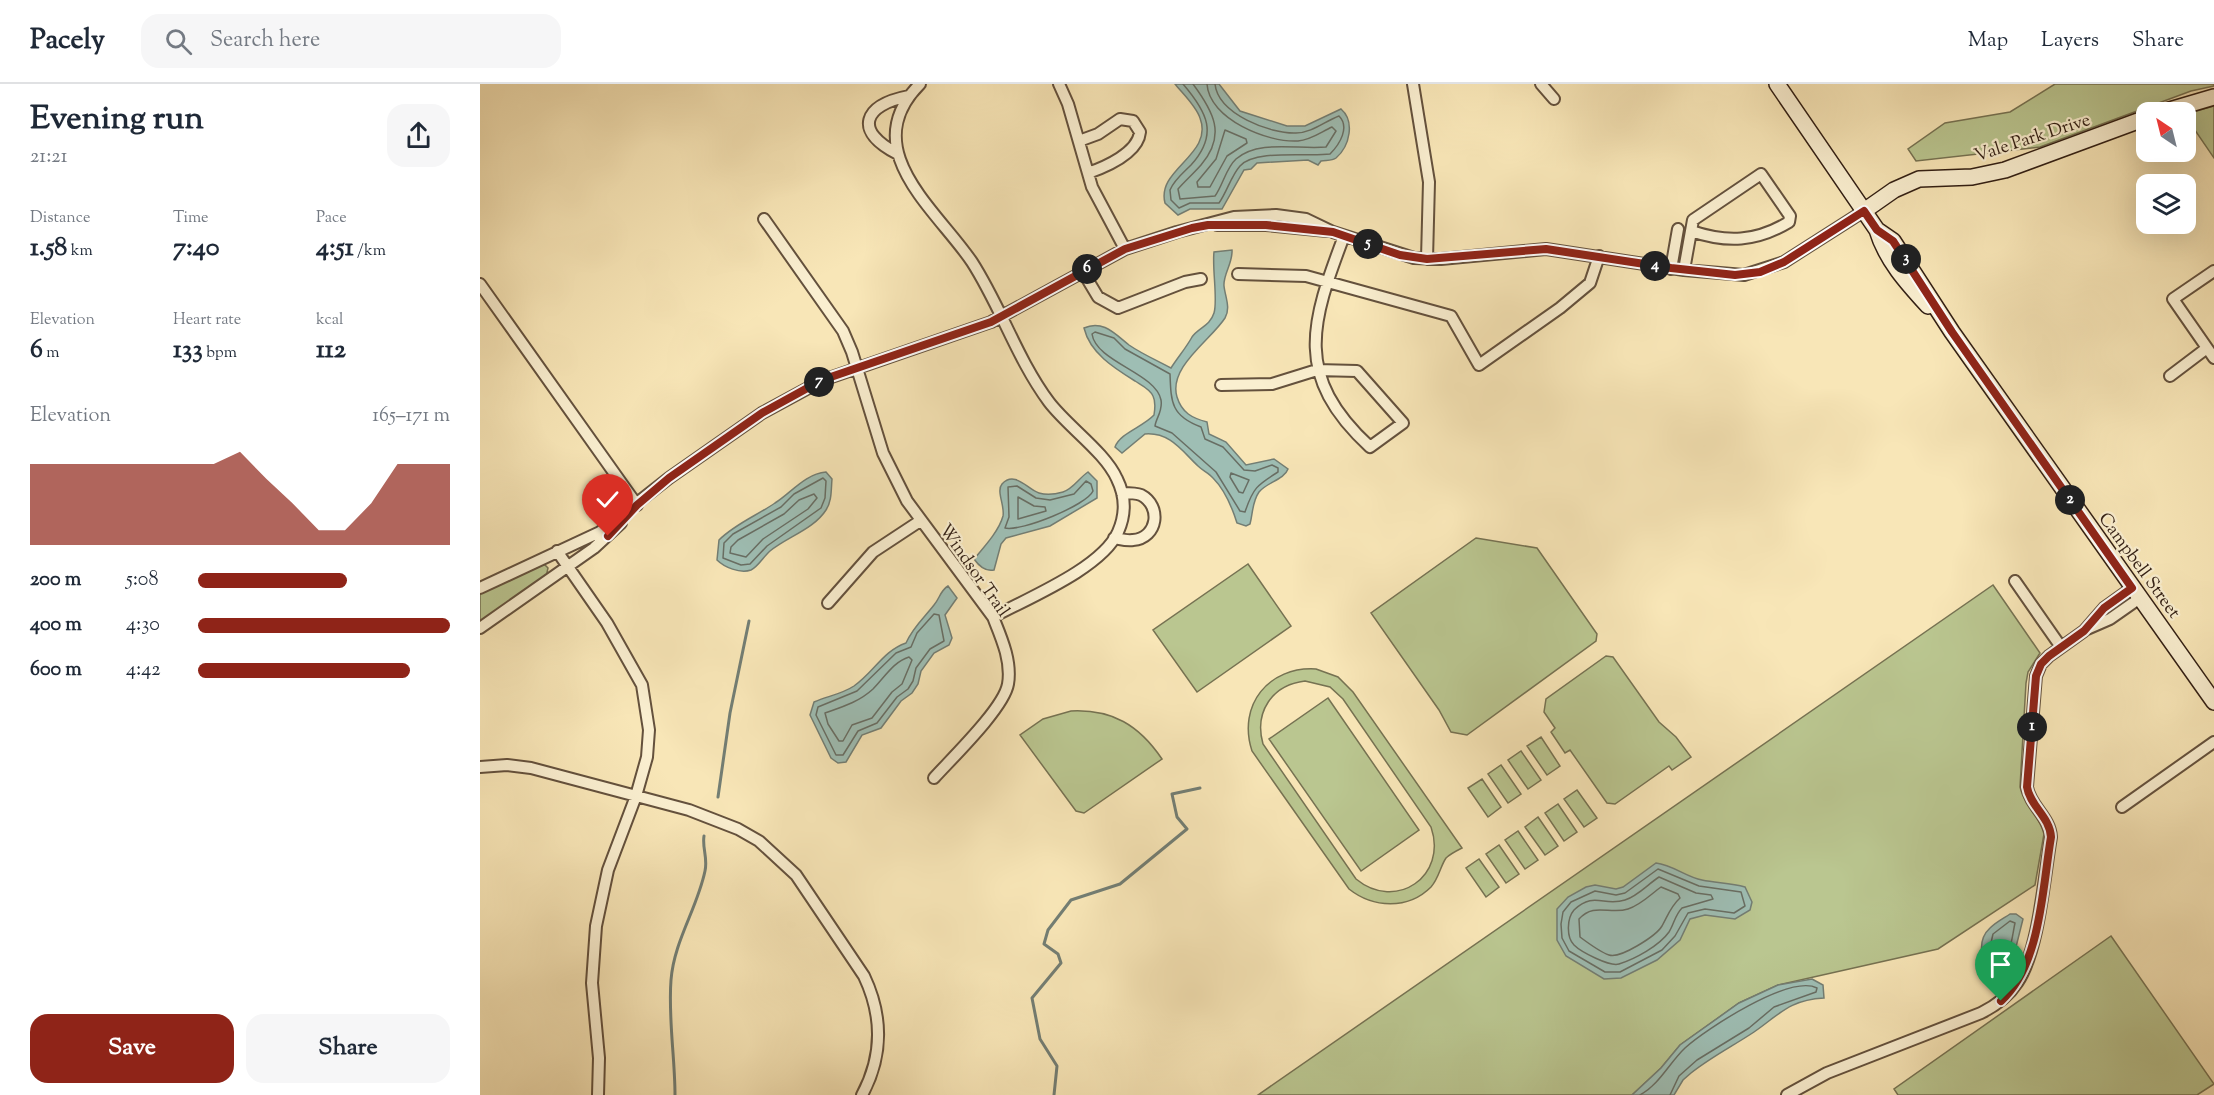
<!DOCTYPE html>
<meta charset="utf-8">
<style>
:root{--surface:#fff;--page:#f6f6f7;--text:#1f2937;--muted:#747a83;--line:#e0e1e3;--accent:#8f2418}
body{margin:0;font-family:"Sorts Mill Goudy",serif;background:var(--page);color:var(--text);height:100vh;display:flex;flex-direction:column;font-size:22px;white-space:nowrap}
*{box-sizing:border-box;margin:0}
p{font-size:20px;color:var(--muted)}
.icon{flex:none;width:33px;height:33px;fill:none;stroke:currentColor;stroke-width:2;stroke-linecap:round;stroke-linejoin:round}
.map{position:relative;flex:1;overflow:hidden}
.details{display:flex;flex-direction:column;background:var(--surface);width:480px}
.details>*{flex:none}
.needle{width:39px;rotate:325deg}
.controls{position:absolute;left:1656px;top:18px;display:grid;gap:12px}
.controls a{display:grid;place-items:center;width:60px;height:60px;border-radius:12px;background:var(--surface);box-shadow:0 6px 24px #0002;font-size:30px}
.pin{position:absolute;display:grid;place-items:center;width:51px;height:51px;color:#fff;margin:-62px -26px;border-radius:50% 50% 50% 0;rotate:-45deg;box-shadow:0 0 6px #0007}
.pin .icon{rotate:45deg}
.km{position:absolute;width:30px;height:30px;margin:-15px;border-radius:50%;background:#222;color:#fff;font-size:16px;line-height:30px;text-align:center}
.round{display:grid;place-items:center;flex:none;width:63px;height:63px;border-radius:18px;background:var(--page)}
.head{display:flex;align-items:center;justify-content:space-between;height:102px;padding:0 30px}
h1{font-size:33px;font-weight:800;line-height:45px}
.stats{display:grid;grid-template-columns:repeat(3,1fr);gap:9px;height:102px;padding:6px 30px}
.stats div{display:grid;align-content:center}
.stats b{font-size:26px;font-weight:800}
.stats small{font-size:16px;font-weight:400}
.stats p{font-size:16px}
.chart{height:168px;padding:12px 30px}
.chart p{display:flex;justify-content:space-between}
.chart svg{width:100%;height:108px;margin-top:6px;fill:var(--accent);opacity:.7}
.primary-button{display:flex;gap:12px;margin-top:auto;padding:12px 30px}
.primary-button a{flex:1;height:69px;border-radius:18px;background:var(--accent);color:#fff;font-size:24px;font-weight:800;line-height:69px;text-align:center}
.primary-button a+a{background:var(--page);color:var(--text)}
ul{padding:0 30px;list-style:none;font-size:20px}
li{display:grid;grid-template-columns:96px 72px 1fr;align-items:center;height:45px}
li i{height:15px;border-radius:8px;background:var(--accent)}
header{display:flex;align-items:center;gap:36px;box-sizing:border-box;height:84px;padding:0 30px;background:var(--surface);border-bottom:2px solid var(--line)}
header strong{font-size:28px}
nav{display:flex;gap:33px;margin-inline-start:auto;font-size:21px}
.search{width:420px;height:54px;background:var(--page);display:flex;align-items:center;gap:15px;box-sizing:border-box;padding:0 21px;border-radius:18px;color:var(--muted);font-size:22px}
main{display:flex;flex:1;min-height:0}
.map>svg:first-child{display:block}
</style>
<header>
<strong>Pacely</strong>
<div class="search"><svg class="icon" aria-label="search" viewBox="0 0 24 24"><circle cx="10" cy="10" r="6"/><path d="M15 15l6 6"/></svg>Search here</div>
<nav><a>Map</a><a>Layers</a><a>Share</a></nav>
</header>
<main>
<section class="details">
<div class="head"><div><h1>Evening run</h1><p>21:21</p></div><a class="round"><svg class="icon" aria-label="share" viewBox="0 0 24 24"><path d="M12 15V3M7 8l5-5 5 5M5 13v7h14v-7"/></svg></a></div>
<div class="stats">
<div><p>Distance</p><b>1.58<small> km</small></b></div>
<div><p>Time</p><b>7:40</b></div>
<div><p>Pace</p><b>4:51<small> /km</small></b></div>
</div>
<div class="stats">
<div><p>Elevation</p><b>6<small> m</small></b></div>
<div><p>Heart rate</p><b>133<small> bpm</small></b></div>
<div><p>kcal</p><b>112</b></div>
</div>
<div class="chart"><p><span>Elevation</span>165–171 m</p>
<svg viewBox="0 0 160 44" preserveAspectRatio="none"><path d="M0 44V11L10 11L20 11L30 11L40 11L50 11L60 11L70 11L80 6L90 17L100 27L110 38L120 38L130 27L140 11L150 11L160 11V44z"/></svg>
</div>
<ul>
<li><b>200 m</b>5:08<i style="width:59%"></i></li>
<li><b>400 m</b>4:30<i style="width:100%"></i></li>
<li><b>600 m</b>4:42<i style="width:84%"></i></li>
</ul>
<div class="primary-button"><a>Save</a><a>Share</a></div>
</section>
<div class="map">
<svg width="1734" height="1011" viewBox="0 0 1734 1011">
<rect width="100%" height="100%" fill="#f8e6b7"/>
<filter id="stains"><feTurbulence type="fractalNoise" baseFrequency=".00333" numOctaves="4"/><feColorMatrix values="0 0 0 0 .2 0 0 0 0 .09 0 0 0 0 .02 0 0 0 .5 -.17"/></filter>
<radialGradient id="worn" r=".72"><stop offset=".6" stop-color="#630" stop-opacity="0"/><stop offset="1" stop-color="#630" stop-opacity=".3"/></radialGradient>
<!-- green -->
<path fill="#bac690" stroke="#767252" stroke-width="1.5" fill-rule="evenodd" d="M 1575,0 L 1734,0 L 1734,2 L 1711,7 L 1560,63 L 1436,77 L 1428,65 L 1465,39 L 1530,28 Z
M 1734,22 L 1734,74 L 1706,33 L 1706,30 Z
M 996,454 L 1057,464 L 1117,550 L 1116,557 L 987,651 L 971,648 L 959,626 L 891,529 Z
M 63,479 L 68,484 L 66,493 L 0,539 L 0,508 Z
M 768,480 L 811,542 L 717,608 L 673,546 Z
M 1513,501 L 1560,569 L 1548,588 L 1546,599 L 1540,703 C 1544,721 1560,732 1564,750 L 1555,801 L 1458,865 L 1298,901 L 1259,919 L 1200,961 L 1181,984 L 1152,1011 L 778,1011 Z
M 1126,572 L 1133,573 L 1179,638 L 1196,653 L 1211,673 L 1192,686 L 1189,682 L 1135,720 L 1127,719 L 1090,666 L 1085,669 L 1071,648 L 1075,644 L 1064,628 L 1066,615 Z
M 836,585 L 858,593 L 873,608 L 982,764 C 978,766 970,770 966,774 C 960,783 959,794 951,803 C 928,826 893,824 869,805 L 772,667 C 757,621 789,582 836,585 ZM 825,597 L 850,603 L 863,615 L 951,743 C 968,792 916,828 876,795 L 783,660 C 774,628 792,601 825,597 Z
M 848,614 L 939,746 L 881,787 L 789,655 Z
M 591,627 C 632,625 659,641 682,675 L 604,729 L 596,727 L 540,651 L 563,635 Z
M 1061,653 L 1080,682 L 1067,691 L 1047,662 Z
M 1041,667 L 1061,696 L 1048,705 L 1028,676 Z
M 1021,681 L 1041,710 L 1028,719 L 1008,690 Z
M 1002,695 L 1021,723 L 1008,733 L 988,704 Z
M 1097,706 L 1117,734 L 1104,743 L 1084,715 Z
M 1078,720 L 1097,748 L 1084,757 L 1065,729 Z
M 1058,733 L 1078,762 L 1065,771 L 1045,743 Z
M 1038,747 L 1058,776 L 1045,785 L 1025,756 Z
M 1019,761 L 1039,790 L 1026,799 L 1006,770 Z
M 999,775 L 1019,803 L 1006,813 L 986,784 Z
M 1631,852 L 1734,1000 L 1717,1011 L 1418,1011 L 1414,1005 Z"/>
<!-- water -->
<path fill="#9ebeb4" stroke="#737e74" stroke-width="1.5" d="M 695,0 L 739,0 L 760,27 L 807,42 L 825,42 L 861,25 C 875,37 870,62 856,74 C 852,77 846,76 841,77 L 838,81 L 828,76 L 777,79 L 771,85 L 764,86 L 742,125 L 710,125 L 698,131 L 685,119 C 676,85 734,71 720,34 C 716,22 703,10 695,0 Z
M 752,166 C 753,179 743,190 744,202 C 745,212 751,224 745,234 C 731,256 688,283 697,313 C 702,329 712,334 727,338 L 729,350 L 746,358 L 766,381 L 794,375 L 808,385 C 804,396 787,398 779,408 C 772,418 773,429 770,440 L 766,442 L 757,439 C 752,423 745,406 733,394 C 729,389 723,387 718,382 C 702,367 690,348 665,350 L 642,369 L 635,363 C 640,349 663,343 674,331 C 675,325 676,318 673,312 C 670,305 661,301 655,297 C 634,284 610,269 604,244 C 623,235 636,251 649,261 C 662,270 678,277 691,284 C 698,273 706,264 712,253 C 718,244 730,242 734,229 C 738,217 732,184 734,168 Z
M 346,388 L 352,395 C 351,406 352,417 346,426 C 334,445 307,453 290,467 C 284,472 278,483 271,486 C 260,490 244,483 237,476 L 239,456 C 255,440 276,432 295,419 C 312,408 325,390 346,388 Z
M 608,388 L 617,397 L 617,414 L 570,442 L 526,454 L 521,460 L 514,486 C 505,488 499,482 494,475 C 504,463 519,447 523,432 C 525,422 516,407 522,400 C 535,386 548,406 559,409 C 566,411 576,410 583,408 C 593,405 599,394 608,388 Z
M 468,502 L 477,514 L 465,531 L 472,554 L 469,561 L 454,569 L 441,587 L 438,600 L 432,609 L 421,617 L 401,644 L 382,651 L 366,678 L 358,679 L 351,674 L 330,631 L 334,618 C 348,612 362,610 374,602 C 394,588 403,567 426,559 C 433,543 444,534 454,521 C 460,514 460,507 468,502 Z
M 1176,779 C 1193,781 1206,793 1222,796 C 1236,799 1250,799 1265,803 L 1272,818 L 1270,826 L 1255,835 L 1225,831 L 1210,835 L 1200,856 L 1177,876 L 1141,894 L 1124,895 L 1086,872 L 1077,856 L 1077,825 L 1088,813 L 1106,803 L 1115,801 L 1136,805 L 1143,803 Z
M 1530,830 L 1536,830 L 1543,835 L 1535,867 L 1526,885 L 1516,888 C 1499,881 1497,856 1510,844 C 1516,838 1524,834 1530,830 Z
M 1332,895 L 1343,901 L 1344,914 C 1309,916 1300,930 1274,948 C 1253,962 1231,973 1211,989 L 1203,996 L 1194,1011 L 1152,1011 L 1181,984 L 1200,961 L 1259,919 L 1298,901 Z"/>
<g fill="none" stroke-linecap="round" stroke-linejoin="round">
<!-- shore -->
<path stroke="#686e64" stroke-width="1.5" d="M 703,0 C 727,28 739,50 711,81 C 703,89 694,96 690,106 L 691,116 L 699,124 L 710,119 L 739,119 C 747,108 751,92 760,82 C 775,65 828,73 850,70 C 860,60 870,43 859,32 C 845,37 832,49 816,49 C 790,50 738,30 735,0
M 713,0 C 733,27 747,51 721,81 C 714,89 705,97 698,105 L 700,115 L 735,112 C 743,101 746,84 756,75 C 779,55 819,66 846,63 L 856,47 L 852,43 C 841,48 831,56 818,57 C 788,59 729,35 727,0
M 745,46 L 766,55 L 767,59 L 747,72 L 730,103 L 718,103 L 717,98 L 736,75 Z
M 615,248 L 634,254 L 645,265 L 690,290 C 691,318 691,332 721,343 L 725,355 L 743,363 L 764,386 L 775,387 L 792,381 L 798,384 L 798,388 C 777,401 773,404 765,428 L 760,427 L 736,388 L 692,349 L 675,342 C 676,334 683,327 681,316 C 676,289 616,278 612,250 Z
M 751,389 L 769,396 L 763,409 L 759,408 L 750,393 Z
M 343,394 L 346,397 L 345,414 L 341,424 L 287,462 L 270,480 L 261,481 L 243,474 L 244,459 L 253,450 L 301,423 L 314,410 Z
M 606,397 L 611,400 L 613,407 C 607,421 541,448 525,444 L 529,433 L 528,403 L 537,402 L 556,414 L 570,416 L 594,410 Z
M 334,410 L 337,414 L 328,425 L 283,455 L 266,473 L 250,469 L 251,463 L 258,456 L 304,430 L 319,416 Z
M 538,413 L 554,422 L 565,423 L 566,427 L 538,435 Z
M 454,530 L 459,531 L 464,557 L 450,565 L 436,584 L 433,597 L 428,605 L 417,613 L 397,639 L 378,647 L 363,671 L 356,671 L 336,631 L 338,623 L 377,607 L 416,569 L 431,563 L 437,549 Z
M 429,573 L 432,576 L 422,600 L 412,608 L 392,634 L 372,641 L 363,657 L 359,657 L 348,640 L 345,629 C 362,623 379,618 393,605 C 405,593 413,578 429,573 Z
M 1178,785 L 1219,802 L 1261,808 L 1265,822 L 1254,829 L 1225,825 L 1208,829 L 1195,852 L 1182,866 L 1140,888 L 1125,888 L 1089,867 L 1082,854 L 1081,840 L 1083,828 L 1091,818 L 1115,807 L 1136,811 L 1145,809 Z
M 1179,793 L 1216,809 L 1231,811 L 1233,815 L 1202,824 C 1195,831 1194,840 1189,848 C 1179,862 1155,875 1139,880 C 1130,883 1101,868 1094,861 C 1086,853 1087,834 1094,826 C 1114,807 1124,823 1145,816 C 1158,812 1168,800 1179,793 Z
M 1181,803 L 1198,810 L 1200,814 C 1191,822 1188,831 1182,842 C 1176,852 1140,875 1129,871 C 1120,868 1108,859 1100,853 L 1099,835 C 1114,818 1130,831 1148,825 C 1161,821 1171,810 1181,803 Z
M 1530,837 L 1535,839 C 1532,852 1531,877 1516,882 L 1508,872 L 1513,850 Z
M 1160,1011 C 1179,1001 1190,978 1205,964 C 1226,945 1310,890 1337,904 L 1336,908 L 1294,923 L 1269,944 L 1217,976 L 1199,992 L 1190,1011"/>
<!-- stream -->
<path stroke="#737e74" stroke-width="3" d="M 238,713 L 250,629 L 269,537
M 195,1011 C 195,973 188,934 191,896 C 194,857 217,825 225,787 C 228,774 222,764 224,752
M 574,1011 L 577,982 L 560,955 L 552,914 L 581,879 L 578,870 L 564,860 L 568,846 L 591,816 L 640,800 L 707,745 L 697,733 L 692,710 L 720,704"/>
<!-- street casing -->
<g stroke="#64513d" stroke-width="14">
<path id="street" d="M 440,0 C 375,65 457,126 492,178 C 521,223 537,275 569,318 C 588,343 625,368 637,395 C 646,413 646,430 638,448 C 622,484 548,514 513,533
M 579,0 L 588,20 L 612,103 L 645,165
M 933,0 L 949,98 L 947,175
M 1061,0 L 1074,15
M 599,57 L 618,50 L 640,35 L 653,37 L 660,48 C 658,69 625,83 608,89
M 418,70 C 373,47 383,21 429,12
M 284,135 L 363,247 L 372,268 L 403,369 L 427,417 L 513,533 C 521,553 532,577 528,600 C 524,624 472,674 454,694
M 737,141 L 786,141 L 847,147
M 1191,185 L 1198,145
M 1204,186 C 1207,169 1210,153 1213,136 L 1281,90 L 1310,132 L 1309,138 C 1276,158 1247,159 1211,147
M 1734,187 L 1693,215 L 1734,274
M 603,188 L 618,213 L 638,224 L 705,198 L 721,195
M 758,190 L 826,192 L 971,232 L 999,281 L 1080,224 L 1110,199 L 1119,172
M 0,200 L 157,421
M 1690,292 L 1727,264
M 741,301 L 792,300 L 837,286 L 877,287 L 923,339 L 890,363 C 813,292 831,239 864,152
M 634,454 C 640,455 647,457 653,456 C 678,454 682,422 661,411 C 656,409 648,409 642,409
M 77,467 L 127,539 L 162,601 L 169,646 L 167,673 L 156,712 L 128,786 L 116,842 L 112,899 L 119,974 L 118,1011
M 1535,497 L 1581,563
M 0,504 L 120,448 L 189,394 L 282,329 L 343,296 L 511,238 L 645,165 L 697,148 L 754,133 L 796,131 L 826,135 L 853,148 L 934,174 L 961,175 L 1066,165 L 1204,186 L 1264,191 L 1304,178 L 1384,127
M 348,519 L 393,468 L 440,437
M 0,544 L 114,464 L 141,439
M 1607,545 L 1630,535 L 1660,514
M 0,683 L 27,681 L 51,684 L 209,726 L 258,745 L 279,757 L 316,791 L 384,892 C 403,932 403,972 382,1011
M 1642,723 L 1734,658
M 1307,1011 L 1347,989 L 1501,929 C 1515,922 1528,913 1537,899 C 1559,867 1564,793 1571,753 C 1570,733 1550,722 1547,703 L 1556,592 L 1561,580 L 1569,572 L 1604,547 L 1624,524 L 1652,504"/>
</g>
<!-- secondary casing -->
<g stroke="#321f14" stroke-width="18">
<path id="secondary" d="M 1297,0 L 1397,146 C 1406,176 1427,199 1448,222
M 1683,28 L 1734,13
M 1384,127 L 1414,106 L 1439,95 L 1492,93 L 1525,86 L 1666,34
M 1397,146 L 1413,157 L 1472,248 L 1734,618"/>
</g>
<!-- street -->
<use href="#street" stroke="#faefd0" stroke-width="10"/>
<!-- secondary -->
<use href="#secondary" stroke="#faefd0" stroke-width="15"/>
</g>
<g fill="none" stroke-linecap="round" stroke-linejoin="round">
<!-- route casing -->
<g stroke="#fff" stroke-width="12">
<path id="route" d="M 128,452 L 157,421 L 189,394 L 282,329 L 342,296 L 511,238 L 645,165 L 712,144 L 728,141 L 786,141 L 853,148 L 920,171 L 947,175 L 1066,165 L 1191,184 L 1255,191 L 1280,188 L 1304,178 L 1384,127 L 1397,146 L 1413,157 L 1472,248 L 1652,504 L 1624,524 L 1604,547 L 1569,572 L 1561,580 L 1556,592 L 1547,703 C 1550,722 1570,733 1571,753 C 1562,806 1561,880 1521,917"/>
</g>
<!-- route -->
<use href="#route" stroke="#8f2418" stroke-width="8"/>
</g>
<g text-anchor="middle" stroke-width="4.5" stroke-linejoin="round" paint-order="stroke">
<!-- street labels -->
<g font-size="18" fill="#321f14" stroke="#faefd0">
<text transform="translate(1552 53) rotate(-18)" y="6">Vale Park Drive</text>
<text transform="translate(1660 481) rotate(54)" y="6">Campbell Street</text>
<text transform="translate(495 486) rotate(55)" y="6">Windsor Trail</text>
</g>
</g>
<rect width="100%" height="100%" filter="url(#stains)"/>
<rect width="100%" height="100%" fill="url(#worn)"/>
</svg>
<div class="controls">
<a><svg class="needle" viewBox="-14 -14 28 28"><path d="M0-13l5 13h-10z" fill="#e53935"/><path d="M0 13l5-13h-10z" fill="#747a83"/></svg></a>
<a><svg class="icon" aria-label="layers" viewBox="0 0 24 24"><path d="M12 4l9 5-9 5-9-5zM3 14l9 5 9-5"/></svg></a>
</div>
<div class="pin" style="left:1521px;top:917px;background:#1e9e55"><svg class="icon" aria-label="arrive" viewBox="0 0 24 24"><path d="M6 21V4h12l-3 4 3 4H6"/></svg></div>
<div class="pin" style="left:128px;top:452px;background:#d93025"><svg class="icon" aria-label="check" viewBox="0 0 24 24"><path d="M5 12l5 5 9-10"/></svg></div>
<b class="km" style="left:1552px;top:643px">1</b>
<b class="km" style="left:1590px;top:416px">2</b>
<b class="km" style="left:1426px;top:175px">3</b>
<b class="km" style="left:1175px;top:182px">4</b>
<b class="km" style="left:888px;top:160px">5</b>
<b class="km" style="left:607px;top:185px">6</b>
<b class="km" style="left:339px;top:298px">7</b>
</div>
</main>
